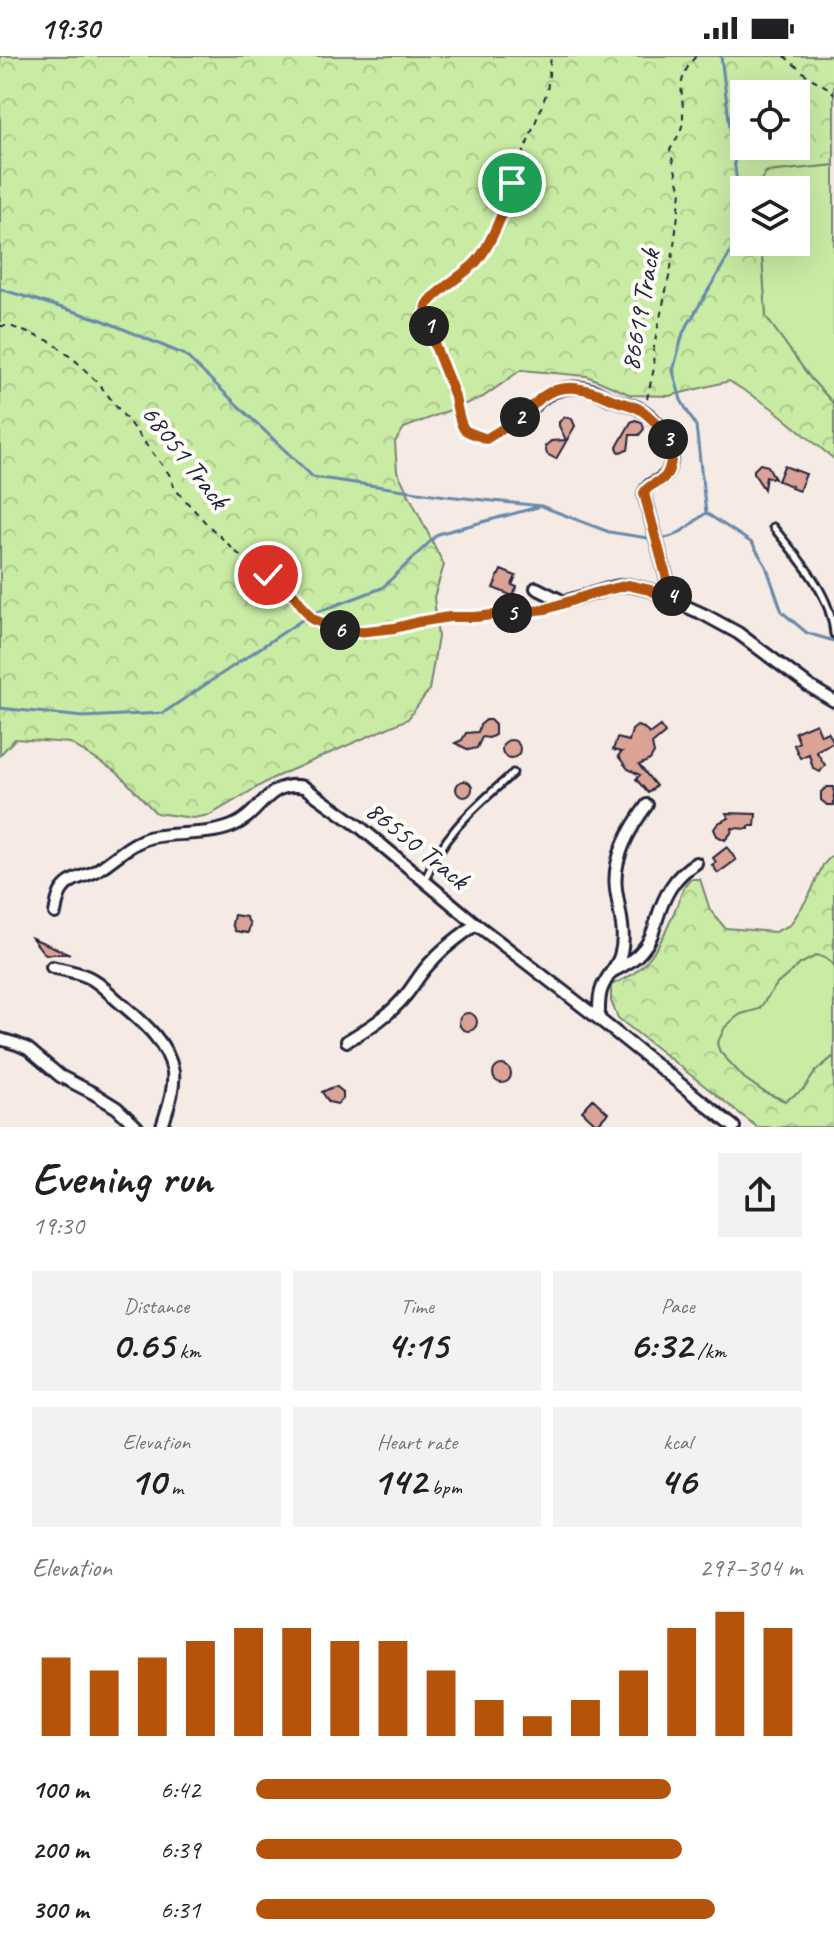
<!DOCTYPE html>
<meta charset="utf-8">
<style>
:root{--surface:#fff;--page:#f2f2f2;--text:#202124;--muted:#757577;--accent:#b45309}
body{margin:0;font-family:Caveat,sans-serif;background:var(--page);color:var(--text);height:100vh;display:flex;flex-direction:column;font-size:30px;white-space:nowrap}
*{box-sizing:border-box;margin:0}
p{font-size:26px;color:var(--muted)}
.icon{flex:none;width:44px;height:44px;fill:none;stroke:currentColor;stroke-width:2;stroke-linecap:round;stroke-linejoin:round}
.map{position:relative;height:1071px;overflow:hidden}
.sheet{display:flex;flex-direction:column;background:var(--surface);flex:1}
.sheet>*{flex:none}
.controls{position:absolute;left:730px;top:24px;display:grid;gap:16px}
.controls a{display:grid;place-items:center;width:80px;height:80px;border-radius:0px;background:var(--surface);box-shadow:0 8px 32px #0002;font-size:40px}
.pin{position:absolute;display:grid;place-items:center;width:68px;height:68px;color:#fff;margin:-34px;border:4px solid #fff;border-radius:50%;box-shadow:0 2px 8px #0007}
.km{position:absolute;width:40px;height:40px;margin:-20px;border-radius:50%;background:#222;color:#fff;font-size:22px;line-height:40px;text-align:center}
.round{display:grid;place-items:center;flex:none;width:84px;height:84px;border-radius:0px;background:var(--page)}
.summary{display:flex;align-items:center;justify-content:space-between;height:136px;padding:0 32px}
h1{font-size:44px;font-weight:600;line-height:60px}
.stats{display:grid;grid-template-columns:repeat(3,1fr);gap:12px;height:136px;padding:8px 32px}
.stats div{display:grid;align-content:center;border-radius:0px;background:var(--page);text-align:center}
.stats b{font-size:40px;font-weight:600}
.stats small{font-size:22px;font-weight:400}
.stats p{font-size:22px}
.chart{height:224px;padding:16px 32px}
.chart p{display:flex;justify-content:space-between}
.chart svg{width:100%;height:144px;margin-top:8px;stroke:var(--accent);stroke-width:6}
ul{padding:0 32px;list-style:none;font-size:26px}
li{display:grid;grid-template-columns:128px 96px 1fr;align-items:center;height:60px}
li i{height:20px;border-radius:10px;background:var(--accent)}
.status{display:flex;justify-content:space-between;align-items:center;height:56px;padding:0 40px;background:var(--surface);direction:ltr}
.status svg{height:22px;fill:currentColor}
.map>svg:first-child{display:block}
</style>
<div class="status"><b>19:30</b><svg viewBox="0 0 49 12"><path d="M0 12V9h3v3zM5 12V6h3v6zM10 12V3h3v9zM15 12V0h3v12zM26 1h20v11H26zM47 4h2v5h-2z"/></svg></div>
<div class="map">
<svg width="834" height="1071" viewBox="0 0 834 1071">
<defs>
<pattern id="forest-crowns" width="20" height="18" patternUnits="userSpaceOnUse" patternTransform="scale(2)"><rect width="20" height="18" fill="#c9eba4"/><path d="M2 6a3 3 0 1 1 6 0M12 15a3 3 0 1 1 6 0" fill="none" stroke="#acc98e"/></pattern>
</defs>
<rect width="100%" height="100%" fill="#f6eae4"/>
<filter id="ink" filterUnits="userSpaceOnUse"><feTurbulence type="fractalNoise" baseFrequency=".0125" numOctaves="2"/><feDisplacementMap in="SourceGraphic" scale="16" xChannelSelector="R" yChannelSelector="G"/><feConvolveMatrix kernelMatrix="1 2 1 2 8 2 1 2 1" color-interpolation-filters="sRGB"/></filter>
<g filter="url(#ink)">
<!-- grass -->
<path fill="#c9eba4" stroke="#768670" stroke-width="2" d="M 834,109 L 834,348 L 811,323 L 766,261 L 761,186 L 796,186 L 796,134 L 757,134 L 757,131 L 766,116 Z
M 817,899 L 825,902 L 834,909 L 834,1000 L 816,1015 L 804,1033 L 786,1045 L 764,1036 L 744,1022 L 720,996 L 717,988 L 719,979 L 725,971 L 735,962 L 741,958 L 759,953 L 777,928 L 800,908 Z"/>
<!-- forest -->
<path fill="url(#forest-crowns)" stroke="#768670" stroke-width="2" fill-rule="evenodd" d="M 0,0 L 834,0 L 834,109 L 766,116 L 757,131 L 757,134 L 744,134 L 744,186 L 761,186 L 766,261 L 811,323 L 834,348 L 834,403 L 772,352 L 729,325 L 669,340 L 631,339 L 587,320 L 521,314 L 483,341 L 404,372 L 395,386 L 397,415 L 444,509 L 434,541 L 438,581 L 429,634 L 408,663 L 273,722 L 210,759 L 193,762 L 156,757 L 119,718 L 70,687 L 15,683 L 0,699 ZM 744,38 L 796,38 L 796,90 L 744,90 Z
M 834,797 L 834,909 L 825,902 L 817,899 L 800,908 L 777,928 L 759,953 L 741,958 L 735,962 L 725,971 L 717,988 L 720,996 L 744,1022 L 764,1036 L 785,1045 L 804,1033 L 816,1015 L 834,1000 L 834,1071 L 757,1071 L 618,962 L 611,945 L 611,929 C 619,925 628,922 634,917 C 662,895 672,860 685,829 L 690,823 L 700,823 L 710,854 L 725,872 L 775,876 L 790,869 L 809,840 L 823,809 Z"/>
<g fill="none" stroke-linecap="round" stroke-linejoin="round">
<!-- stream -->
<path stroke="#678aab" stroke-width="3" d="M 0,233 L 102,264 L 185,299 L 313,421 L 446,440 L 541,450 L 609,476 L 648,482
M 706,457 L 696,370 L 681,344 L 673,315 L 683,277 L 743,175 L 721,0
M 665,482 C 681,479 693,466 706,457 L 752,487 L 766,510 L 782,556 L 807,577 L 834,585
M 315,557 L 382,532 L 438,478 L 538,451
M 0,652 L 83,661 L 163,657 L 305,562"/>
</g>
<!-- building -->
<path fill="#dba396" stroke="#22223b" stroke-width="2" d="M 565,361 L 572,363 L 575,370 L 556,403 L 547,398 L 545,390 L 551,385 L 566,384 L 559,370 L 559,366 Z
M 635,364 L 642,366 L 644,373 L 639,379 L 630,379 L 628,394 L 619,396 L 617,391 L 631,366 Z
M 760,408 L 768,410 L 775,423 L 766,420 L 764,433 L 754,418 L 754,414 Z
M 784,410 L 806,418 L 799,435 L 791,432 L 792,430 L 778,425 Z
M 501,514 L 516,520 L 512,529 L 517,531 L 513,540 L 493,532 Z
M 486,664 L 490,664 L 495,669 L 495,679 L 489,682 L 482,681 L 477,692 L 469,694 L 455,687 L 462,684 L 466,677 L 478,676 L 480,669 Z
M 816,667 L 821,679 L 828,676 L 834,686 L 816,695 L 825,709 L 820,716 L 813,712 L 809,698 L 800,702 L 794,689 L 799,686 L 795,676 Z
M 637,670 L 644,672 L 649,678 L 660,670 L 665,677 L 652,688 L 654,697 L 650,704 L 639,709 L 656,730 L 648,737 L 636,723 L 640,719 L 628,713 L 618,700 L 622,696 L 613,694 L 617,682 L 629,685 L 632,674 Z
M502 693a9 9 0 1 1 18 0a9 9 0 1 1-18 0Z
M456 733a8 8 0 1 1 16 0a8 8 0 1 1-16 0Z
M 827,731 L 834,731 L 834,749 L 827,749 L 821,744 L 821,736 Z
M 726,757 L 756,758 L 755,770 L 749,770 L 749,773 L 732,772 L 731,777 L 725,784 L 717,780 L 714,773 L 718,767 L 729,762 Z
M 727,791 L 736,804 L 718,817 L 712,809 L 716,806 L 713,802 Z
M 234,859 L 246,861 L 250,868 L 248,877 L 235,875 L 232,868 Z
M 32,882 L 70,898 L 46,898 L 43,896 Z
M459 966a9 9 0 1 1 18 0a9 9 0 1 1-18 0Z
M493 1018a9 9 0 1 1 18 0a9 9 0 1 1-18 0Z
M 333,1031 L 337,1031 L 343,1036 L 343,1043 L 337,1048 L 329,1046 L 322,1036 Z
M 593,1043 L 608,1057 L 597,1069 L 582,1055 Z"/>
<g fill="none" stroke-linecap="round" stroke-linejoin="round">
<!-- service casing -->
<g stroke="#22223b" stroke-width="11">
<path id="service" d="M 773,471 C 798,502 831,537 834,578
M 425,824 C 445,774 475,752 513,717"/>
</g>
<!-- minor casing -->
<g stroke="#22223b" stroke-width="16">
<path id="minor" d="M 535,349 C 549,333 571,328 591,334 C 599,336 606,342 614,344 C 622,347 630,348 638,352 C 652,359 674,383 672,400 C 668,432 653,419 644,437 L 673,546
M 536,532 L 564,546 L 615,531 L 628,529 L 650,534 L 705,559 L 738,577 L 809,630 L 834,645
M 55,857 C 57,849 57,841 62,834 C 69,823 83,821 94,816 C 113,805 130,786 152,781 C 178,776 207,780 232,770 C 261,759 267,723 304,731 L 360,771 L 476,868 L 599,963 L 734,1071
M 52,911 C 64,914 77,916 88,921 C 99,926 108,936 117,944 C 139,963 168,985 173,1016 C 175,1034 167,1054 162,1071
M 613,915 C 625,909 636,903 644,892 C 651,884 654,873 657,863 C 664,840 674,820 696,807
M 599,963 C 599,952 598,942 602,932 C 606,921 616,912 620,900 C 627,878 619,856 616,833 C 612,802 630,772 647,749
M 0,983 L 17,988 L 28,993 L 60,1020 L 93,1037 L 117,1052 L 137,1071
M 347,985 C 369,972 390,959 406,939 C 415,928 422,914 433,904 C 445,890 462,879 476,868"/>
</g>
<!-- path -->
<path stroke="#22223b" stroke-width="2" stroke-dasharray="6 6" stroke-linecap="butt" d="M 784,0 L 809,21 L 830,33 L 834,38
M 0,270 L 10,270 L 52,286 L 77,306 L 99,328 L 159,405 L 169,418 L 175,433 L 206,467 L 250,509 L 268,519 L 294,539 L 312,563 L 347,577 L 395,572 L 418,566 L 449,561 L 475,561 L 548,552
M 647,343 L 654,312 L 653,297 L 656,280 L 671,212 L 681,136 L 670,94 C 674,87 680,78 682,70 C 687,39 671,29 696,0
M 526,356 L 486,383 C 481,380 467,377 464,373 C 458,364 457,348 454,338 C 448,318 422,267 427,250 C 430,239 467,217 477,205 C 490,190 508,146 512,127 L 547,36 L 551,0"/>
<!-- service -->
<use href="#service" stroke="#fdfcf7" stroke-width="5"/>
<!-- minor -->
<use href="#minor" stroke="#fdfcf7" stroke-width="10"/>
</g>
</g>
<g fill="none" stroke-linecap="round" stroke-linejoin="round" filter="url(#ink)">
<!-- route casing -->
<g stroke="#fff" stroke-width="16">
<path id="route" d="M 268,519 L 294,539 L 312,563 L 347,577 L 395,572 L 418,566 L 449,561 L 475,561 L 546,553 L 595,537 L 628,529 L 650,534 L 673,546 L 644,437 C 649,428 657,428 664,422 C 669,417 670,411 671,404 C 675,384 659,369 644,356 C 634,348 621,348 609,342 C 589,333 563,325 542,341 C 536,346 530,353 524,358 C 512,367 499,375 486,383 C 481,380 467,377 464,373 C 458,364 457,348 454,338 C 448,319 422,267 427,250 C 430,239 467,217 477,205 C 490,190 508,147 512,127"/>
</g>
<!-- route -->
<use href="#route" stroke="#b45309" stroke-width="10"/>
</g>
<g text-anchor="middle" stroke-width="8" stroke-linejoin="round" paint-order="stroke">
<!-- street labels -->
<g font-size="28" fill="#22223b" stroke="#fdfcf7">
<text transform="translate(639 254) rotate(-80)" y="10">86619 Track</text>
<text transform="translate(186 400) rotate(52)" y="10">68051 Track</text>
<text transform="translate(418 788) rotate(39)" y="10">86550 Track</text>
</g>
</g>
</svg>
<div class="controls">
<a><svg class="icon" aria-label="locate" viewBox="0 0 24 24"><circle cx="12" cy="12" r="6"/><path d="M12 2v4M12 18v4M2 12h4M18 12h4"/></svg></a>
<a><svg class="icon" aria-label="layers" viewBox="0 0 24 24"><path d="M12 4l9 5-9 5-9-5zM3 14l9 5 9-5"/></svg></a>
</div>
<div class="pin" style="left:512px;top:127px;background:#1e9e55"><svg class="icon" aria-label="arrive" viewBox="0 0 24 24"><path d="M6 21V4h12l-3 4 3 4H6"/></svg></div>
<div class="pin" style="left:268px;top:519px;background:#d93025"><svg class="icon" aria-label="check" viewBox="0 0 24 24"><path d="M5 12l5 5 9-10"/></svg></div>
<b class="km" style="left:429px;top:270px">1</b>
<b class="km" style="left:520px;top:361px">2</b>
<b class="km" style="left:668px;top:383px">3</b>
<b class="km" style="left:672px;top:540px">4</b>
<b class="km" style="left:512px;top:557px">5</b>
<b class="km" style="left:340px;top:574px">6</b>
</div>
<section class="sheet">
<div class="summary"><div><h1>Evening run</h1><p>19:30</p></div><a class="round"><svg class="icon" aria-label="share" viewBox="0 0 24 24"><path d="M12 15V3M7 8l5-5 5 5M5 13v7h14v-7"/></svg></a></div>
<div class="stats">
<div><p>Distance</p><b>0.65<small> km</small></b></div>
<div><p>Time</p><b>4:15</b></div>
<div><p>Pace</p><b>6:32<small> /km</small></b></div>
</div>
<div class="stats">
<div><p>Elevation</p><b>10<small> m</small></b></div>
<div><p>Heart rate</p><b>142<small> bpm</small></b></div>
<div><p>kcal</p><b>46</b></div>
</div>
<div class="chart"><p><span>Elevation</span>297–304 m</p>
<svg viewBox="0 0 160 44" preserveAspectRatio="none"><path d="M5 44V20M15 44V24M25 44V20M35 44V15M45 44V11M55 44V11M65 44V15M75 44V15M85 44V24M95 44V33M105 44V38M115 44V33M125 44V24M135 44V11M145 44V6M155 44V11"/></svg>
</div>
<ul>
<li><b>100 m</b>6:42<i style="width:76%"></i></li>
<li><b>200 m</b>6:39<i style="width:78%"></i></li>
<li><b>300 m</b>6:31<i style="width:84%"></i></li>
</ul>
</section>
